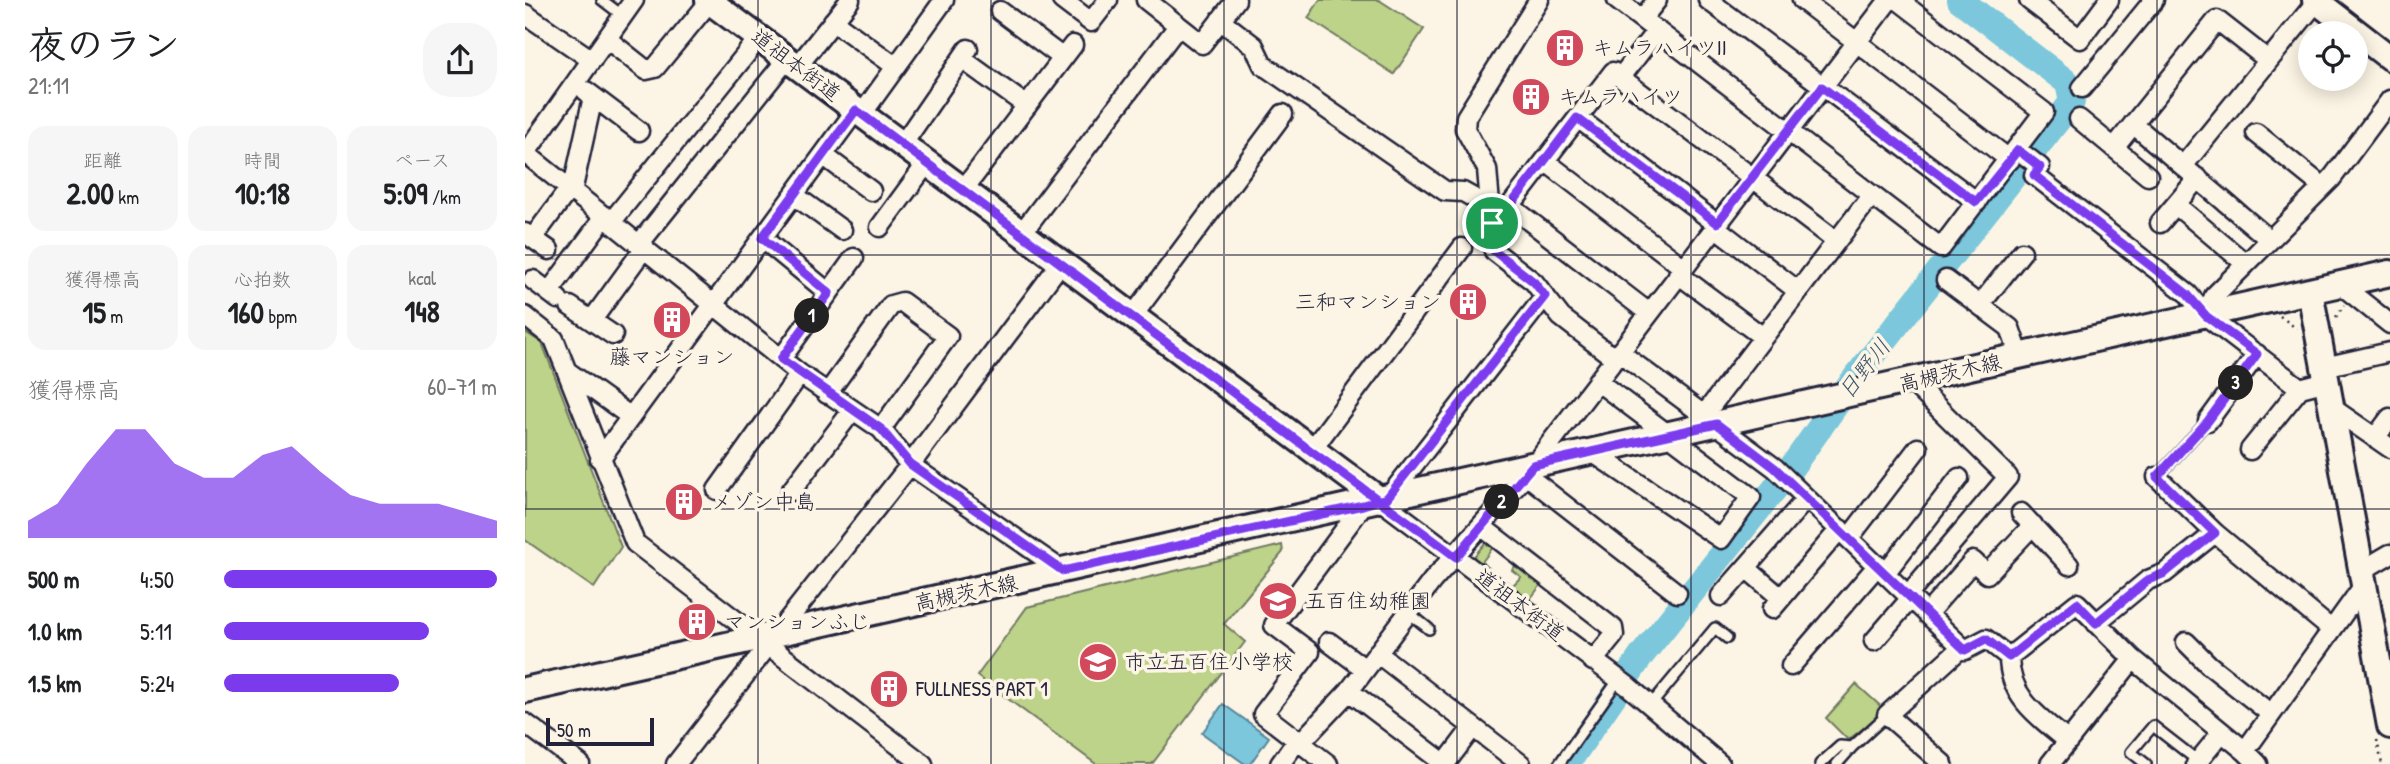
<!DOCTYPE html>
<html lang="ja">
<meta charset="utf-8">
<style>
:root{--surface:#fff;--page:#f6f6f6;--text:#202124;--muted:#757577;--accent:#7c3aed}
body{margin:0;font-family:"Patrick Hand","Klee One",sans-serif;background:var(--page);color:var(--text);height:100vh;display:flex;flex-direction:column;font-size:26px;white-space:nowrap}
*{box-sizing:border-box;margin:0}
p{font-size:23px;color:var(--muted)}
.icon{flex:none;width:38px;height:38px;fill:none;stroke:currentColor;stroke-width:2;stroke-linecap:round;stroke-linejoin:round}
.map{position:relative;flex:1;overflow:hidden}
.sheet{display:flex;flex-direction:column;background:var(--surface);width:525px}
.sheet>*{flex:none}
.fabs{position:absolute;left:1773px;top:21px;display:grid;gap:14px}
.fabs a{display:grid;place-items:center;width:70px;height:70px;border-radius:50%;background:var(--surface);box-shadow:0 4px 18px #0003;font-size:35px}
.scale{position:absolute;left:21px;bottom:18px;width:108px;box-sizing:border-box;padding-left:7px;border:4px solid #22223b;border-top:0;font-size:19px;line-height:24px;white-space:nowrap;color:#22223b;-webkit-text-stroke:5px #fcf5e5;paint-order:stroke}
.pin{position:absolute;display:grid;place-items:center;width:60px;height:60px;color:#fff;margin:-30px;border:4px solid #fff;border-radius:50%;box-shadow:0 2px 7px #0007}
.km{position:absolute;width:35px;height:35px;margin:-18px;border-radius:50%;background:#222;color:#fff;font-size:19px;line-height:35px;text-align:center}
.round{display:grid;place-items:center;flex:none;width:74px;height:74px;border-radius:28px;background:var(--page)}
.headline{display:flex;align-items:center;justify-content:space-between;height:119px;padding:0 28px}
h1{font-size:38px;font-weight:800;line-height:52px}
.metrics{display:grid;grid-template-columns:repeat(3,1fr);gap:10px;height:119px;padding:7px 28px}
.metrics div{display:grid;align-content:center;border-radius:18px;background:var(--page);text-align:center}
.metrics b{font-size:30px;font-weight:800}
.metrics small{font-size:19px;font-weight:400}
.metrics p{font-size:19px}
.chart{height:196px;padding:14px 28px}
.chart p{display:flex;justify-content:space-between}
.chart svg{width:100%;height:126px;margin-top:7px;fill:var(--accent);opacity:.7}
ul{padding:0 28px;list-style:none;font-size:23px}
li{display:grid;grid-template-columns:112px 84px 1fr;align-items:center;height:52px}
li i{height:18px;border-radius:9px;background:var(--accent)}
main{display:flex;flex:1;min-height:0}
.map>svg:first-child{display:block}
</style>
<main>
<section class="sheet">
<div class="headline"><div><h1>夜のラン</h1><p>21:11</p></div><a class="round"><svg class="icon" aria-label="share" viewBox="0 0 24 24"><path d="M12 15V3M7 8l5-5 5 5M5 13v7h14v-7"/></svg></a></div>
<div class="metrics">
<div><p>距離</p><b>2.00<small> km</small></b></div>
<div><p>時間</p><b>10:18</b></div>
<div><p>ペース</p><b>5:09<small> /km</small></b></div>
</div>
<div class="metrics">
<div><p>獲得標高</p><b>15<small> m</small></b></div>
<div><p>心拍数</p><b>160<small> bpm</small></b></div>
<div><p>kcal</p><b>148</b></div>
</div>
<div class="chart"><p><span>獲得標高</span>60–71 m</p>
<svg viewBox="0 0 160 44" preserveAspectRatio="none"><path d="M0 44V38L10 32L20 18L30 6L40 6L50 18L60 23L70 23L80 15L90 12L100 21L110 29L120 32L130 32L140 32L150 35L160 38V44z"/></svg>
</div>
<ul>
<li><b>500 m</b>4:50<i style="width:100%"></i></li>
<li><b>1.0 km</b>5:11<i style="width:75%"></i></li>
<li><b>1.5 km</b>5:24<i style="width:64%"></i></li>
</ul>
</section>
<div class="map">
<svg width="1865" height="764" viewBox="0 0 1865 764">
<rect width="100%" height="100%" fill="#fcf5e5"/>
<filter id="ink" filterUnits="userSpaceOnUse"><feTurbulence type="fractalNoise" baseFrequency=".0143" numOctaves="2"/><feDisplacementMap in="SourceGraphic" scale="14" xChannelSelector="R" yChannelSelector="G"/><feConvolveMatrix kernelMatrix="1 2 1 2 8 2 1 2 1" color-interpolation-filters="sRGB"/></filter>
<g filter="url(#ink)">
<!-- green -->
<path fill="#bdd389" stroke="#707a62" stroke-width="2" d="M 795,0 L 854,0 L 899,29 L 869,74 L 783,18 Z
M 0,332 L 17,343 L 96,547 L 69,588 L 0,540 Z
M 964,538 L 1019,581 L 1002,603 L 984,589 L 996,577 L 987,570 L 991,565 L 969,546 L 957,562 L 966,570 L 962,574 L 947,559 Z
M 757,545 L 758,552 L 699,624 L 720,642 L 627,764 L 571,764 L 452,676 L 502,607 Z
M 1331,684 L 1361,711 L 1323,740 L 1301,718 Z"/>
<!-- water -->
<path fill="#7bc7db" stroke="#57859b" stroke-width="2" d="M 698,704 L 744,737 L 725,764 L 720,764 L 677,733 Z"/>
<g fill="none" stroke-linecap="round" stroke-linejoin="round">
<!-- river -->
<path stroke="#7bc7db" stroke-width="26" d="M 1042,764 L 1117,655 L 1264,471 L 1327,382 L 1547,102 L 1543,83 L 1435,0"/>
<!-- lane casing -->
<g stroke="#22223b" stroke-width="14">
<path id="lane" d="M 77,0 L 98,16
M 1632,477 L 1683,421
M 883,612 L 904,629
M 1125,706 L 1190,628 L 1202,638
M 1034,764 L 1094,679
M 1295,764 L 1315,746 L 1327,747 L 1362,715
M 1312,764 L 1327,747
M 1621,764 L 1606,752 L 1628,726 L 1673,761"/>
</g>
<!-- street casing -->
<g stroke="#22223b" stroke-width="23">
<path id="street" d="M 537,0 L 566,22 L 583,0
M 621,0 L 677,44 L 711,0
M 1014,0 L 941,117 L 940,129 L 962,169 L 969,251 L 1009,282 L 1036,317 L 1089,358
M 1092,0 L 1416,248 L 1519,112 L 1373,0
M 1183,0 L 1452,202
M 1277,0 L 1485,160
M 1504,0 L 1555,39 L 1584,0
M 475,11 L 538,58
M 0,14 L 67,60
M 1117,19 L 1132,0
M 695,20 L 729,46 L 738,65 L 920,191 L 938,192 L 965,207
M 308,21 L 370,66
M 82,39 L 121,70 L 130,68 L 185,1
M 437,59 L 502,106
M 272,67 L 325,0
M 1096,77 L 1132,30
M 1557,88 L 1629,0
M 61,91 L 114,131
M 337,114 L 419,0
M 1053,118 L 1192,224
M 1554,119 L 1623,176
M 1608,124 L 1745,240
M 1731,133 L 1798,187
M 377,145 L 443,49
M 1589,148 L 1692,20 L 1743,60
M 1493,150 L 1515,167 L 1509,175 L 1663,294 L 1681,316 L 1775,388 L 1802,381
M 0,153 L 275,374 L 356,429 L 385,465 L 538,571
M 0,154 L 109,0
M 298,155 L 346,191
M 1020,161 L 1159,268
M 1658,166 L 1792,1
M 438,190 L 548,45
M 47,192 L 68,97
M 269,195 L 317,230
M 1651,205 L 1721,264
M 985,206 L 1124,313
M 87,221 L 234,38
M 967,223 L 985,206 L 1088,72 L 1311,241
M 1635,223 L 1673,178
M 355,227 L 402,163
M 1190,227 L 1273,291
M 0,233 L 24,250
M 496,234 L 653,26
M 8,238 L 44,189
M 237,238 L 304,293
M 115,243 L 262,59
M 1153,274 L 1238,337
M 8,280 L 33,299
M 1421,280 L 1485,328 L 1495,357
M 1815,284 L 1865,324
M 24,292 L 80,216
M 1455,305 L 1497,252
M 45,306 L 88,335
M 0,316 L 29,339 L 110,543 L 398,764
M 1681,316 L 1689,296 L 1807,178 L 1865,100
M 607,317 L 758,114
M 67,320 L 120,247
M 1094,352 L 1250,468 L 1440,650 L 1461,639 L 1484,657 L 1552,603 L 1608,659 L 1720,751 L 1839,585
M 256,359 L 329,258
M 1799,367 L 1865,352
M 42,371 L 106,417
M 302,394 L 366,305 L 377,302 L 423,336 L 356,429
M 1807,408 L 1865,448
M 1179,415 L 1346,196
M 1683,421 L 1732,354
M 1850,438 L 1865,418
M 1725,450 L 1775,388
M 786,451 L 937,248
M 1067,452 L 1196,539 L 1226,497 L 1072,381
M 75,459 L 331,110
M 1001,475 L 1152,593
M 1632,477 L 1690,533 L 1807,630
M 192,490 L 275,374
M 266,491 L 327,411
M 863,498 L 1020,296
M 855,500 L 1104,687 L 1195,764
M 1496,513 L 1544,565
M 956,526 L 1088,628 L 1089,635 L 1068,661
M 1324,538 L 1393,448
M 1221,568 L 1256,598
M 1836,571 L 1865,554
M 1361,572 L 1434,478
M 1383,595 L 1483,477 L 1386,381
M 1196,596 L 1281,499
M 1247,609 L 1315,529
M 1402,614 L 1448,561 L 1462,574 L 1508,525
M 1571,623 L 1623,580 L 1640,573 L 1690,533
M 251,635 L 385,465 L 535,264
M 1349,641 L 1386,598
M 804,642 L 840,669
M 1661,642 L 1684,665 L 1746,714
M 852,653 L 996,764
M 1484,657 C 1484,698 1515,718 1543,741
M 1266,666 L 1353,565
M 824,691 L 920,764 L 948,727
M 0,723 L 55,764
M 1720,751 L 1733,764
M 151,764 L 242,647
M 755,764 L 768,746 L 777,741 L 824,691 L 907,581 L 1001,475 L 1364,0
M 803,764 L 738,714 L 785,652 L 749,625 L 838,505
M 1418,764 L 1362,715 L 1437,647
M 1525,764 L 1608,659
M 1671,764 L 1697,732"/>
</g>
<!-- secondary casing -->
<g stroke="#22223b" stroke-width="30">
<path id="secondary" d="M 183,0 L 855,500
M 1790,0 L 1865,58
M 1785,291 L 1865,726
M 0,690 L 1865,273"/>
</g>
<!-- path -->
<path stroke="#22223b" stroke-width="2.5" stroke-dasharray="2 5" stroke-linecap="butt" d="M 1755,316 L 1772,329
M 1811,317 L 1819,305
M 1852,740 L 1857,764"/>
<!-- lane -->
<use href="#lane" stroke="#fcf5e5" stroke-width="9"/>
<!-- street -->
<use href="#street" stroke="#fcf5e5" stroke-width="18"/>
<!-- secondary -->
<use href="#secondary" stroke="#fcf5e5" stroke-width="24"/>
</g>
</g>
<g fill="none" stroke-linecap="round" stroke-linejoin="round" filter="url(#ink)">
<!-- route casing -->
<g stroke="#fff" stroke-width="14">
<path id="route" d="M 967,223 L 969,251 L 1009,282 L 1020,296 L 862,498 L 838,505 L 538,571 L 385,464 L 356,429 L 256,359 L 304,293 L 237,238 L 331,110 L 786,451 C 834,486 883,521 931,557 L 1008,465 L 1192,424 L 1250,468 L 1440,650 L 1461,639 L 1484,657 L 1552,603 L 1571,623 L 1623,580 L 1640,573 L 1690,533 L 1632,477 L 1683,421 L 1732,354 L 1681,316 L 1662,294 L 1509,175 L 1515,167 L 1493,150 L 1451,202 L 1297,87 L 1192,223 L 1052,118 L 985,206 L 967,223"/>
</g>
<!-- route -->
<use href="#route" stroke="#7c3aed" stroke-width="9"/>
</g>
<!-- grid -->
<path fill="none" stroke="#22223b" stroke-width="2" stroke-opacity="0.55" d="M 233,0 L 233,764M 466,0 L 466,764M 699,0 L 699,764M 932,0 L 932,764M 1166,0 L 1166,764M 1399,0 L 1399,764M 1632,0 L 1632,764M 0,255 L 1865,255M 0,509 L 1865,509"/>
<!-- icons -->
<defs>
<g id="building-disc" transform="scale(2.0125)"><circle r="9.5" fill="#d1495b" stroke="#fcf5e5"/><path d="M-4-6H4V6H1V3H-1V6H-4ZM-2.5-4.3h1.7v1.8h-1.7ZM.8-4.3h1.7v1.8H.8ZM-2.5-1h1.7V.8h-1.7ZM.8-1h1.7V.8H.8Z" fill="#fff"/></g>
<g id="school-disc" transform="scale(2.0125)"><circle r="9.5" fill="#d1495b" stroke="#fcf5e5"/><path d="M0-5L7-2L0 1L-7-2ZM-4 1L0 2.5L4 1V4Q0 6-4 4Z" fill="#fff"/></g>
</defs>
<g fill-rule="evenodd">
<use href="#building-disc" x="1040" y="48"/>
<use href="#building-disc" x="1006" y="97"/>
<use href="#building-disc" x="943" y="302"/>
<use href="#building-disc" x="147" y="320"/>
<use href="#building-disc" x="159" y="502"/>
<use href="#school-disc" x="753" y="601"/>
<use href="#building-disc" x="172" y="622"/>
<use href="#school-disc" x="573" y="662"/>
<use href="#building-disc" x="364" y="689"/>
</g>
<g text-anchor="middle" stroke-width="7" stroke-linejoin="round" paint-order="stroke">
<!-- poi labels -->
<g font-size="21" fill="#22223b" stroke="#fcf5e5" text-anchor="start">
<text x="1067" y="55">キムラハイツII</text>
<text x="1033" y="104">キムラハイツ</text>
<text x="916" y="309" text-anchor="end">三和マンション</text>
<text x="147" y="364" text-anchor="middle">藤マンション</text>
<text x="186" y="509">メゾン中島</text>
<text x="780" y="608">五百住幼稚園</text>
<text x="199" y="629">マンションふじ</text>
<text x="600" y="669">市立五百住小学校</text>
<text x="391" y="696">FULLNESS PART 1</text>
</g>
<!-- street labels -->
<g font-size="21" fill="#22223b" stroke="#fcf5e5">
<text transform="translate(271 65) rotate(37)" y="7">道祖本街道</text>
<text transform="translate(1425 373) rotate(-13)" y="7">高槻茨木線</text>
<text transform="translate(441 593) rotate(-12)" y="7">高槻茨木線</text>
<text transform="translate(995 605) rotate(37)" y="7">道祖本街道</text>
</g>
<!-- water labels -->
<g font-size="23" font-style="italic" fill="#3d546b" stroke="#fcf5e5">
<text transform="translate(1339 369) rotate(-52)" y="8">日野川</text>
</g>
</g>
</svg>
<div class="fabs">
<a><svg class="icon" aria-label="locate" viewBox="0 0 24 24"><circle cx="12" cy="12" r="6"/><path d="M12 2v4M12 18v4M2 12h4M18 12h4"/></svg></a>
</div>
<div class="scale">50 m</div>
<div class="pin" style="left:967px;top:223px;background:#1e9e55"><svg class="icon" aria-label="arrive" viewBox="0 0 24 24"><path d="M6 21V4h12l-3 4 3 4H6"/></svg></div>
<b class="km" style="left:287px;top:316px">1</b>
<b class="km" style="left:977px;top:502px">2</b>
<b class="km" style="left:1711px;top:383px">3</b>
</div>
</main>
